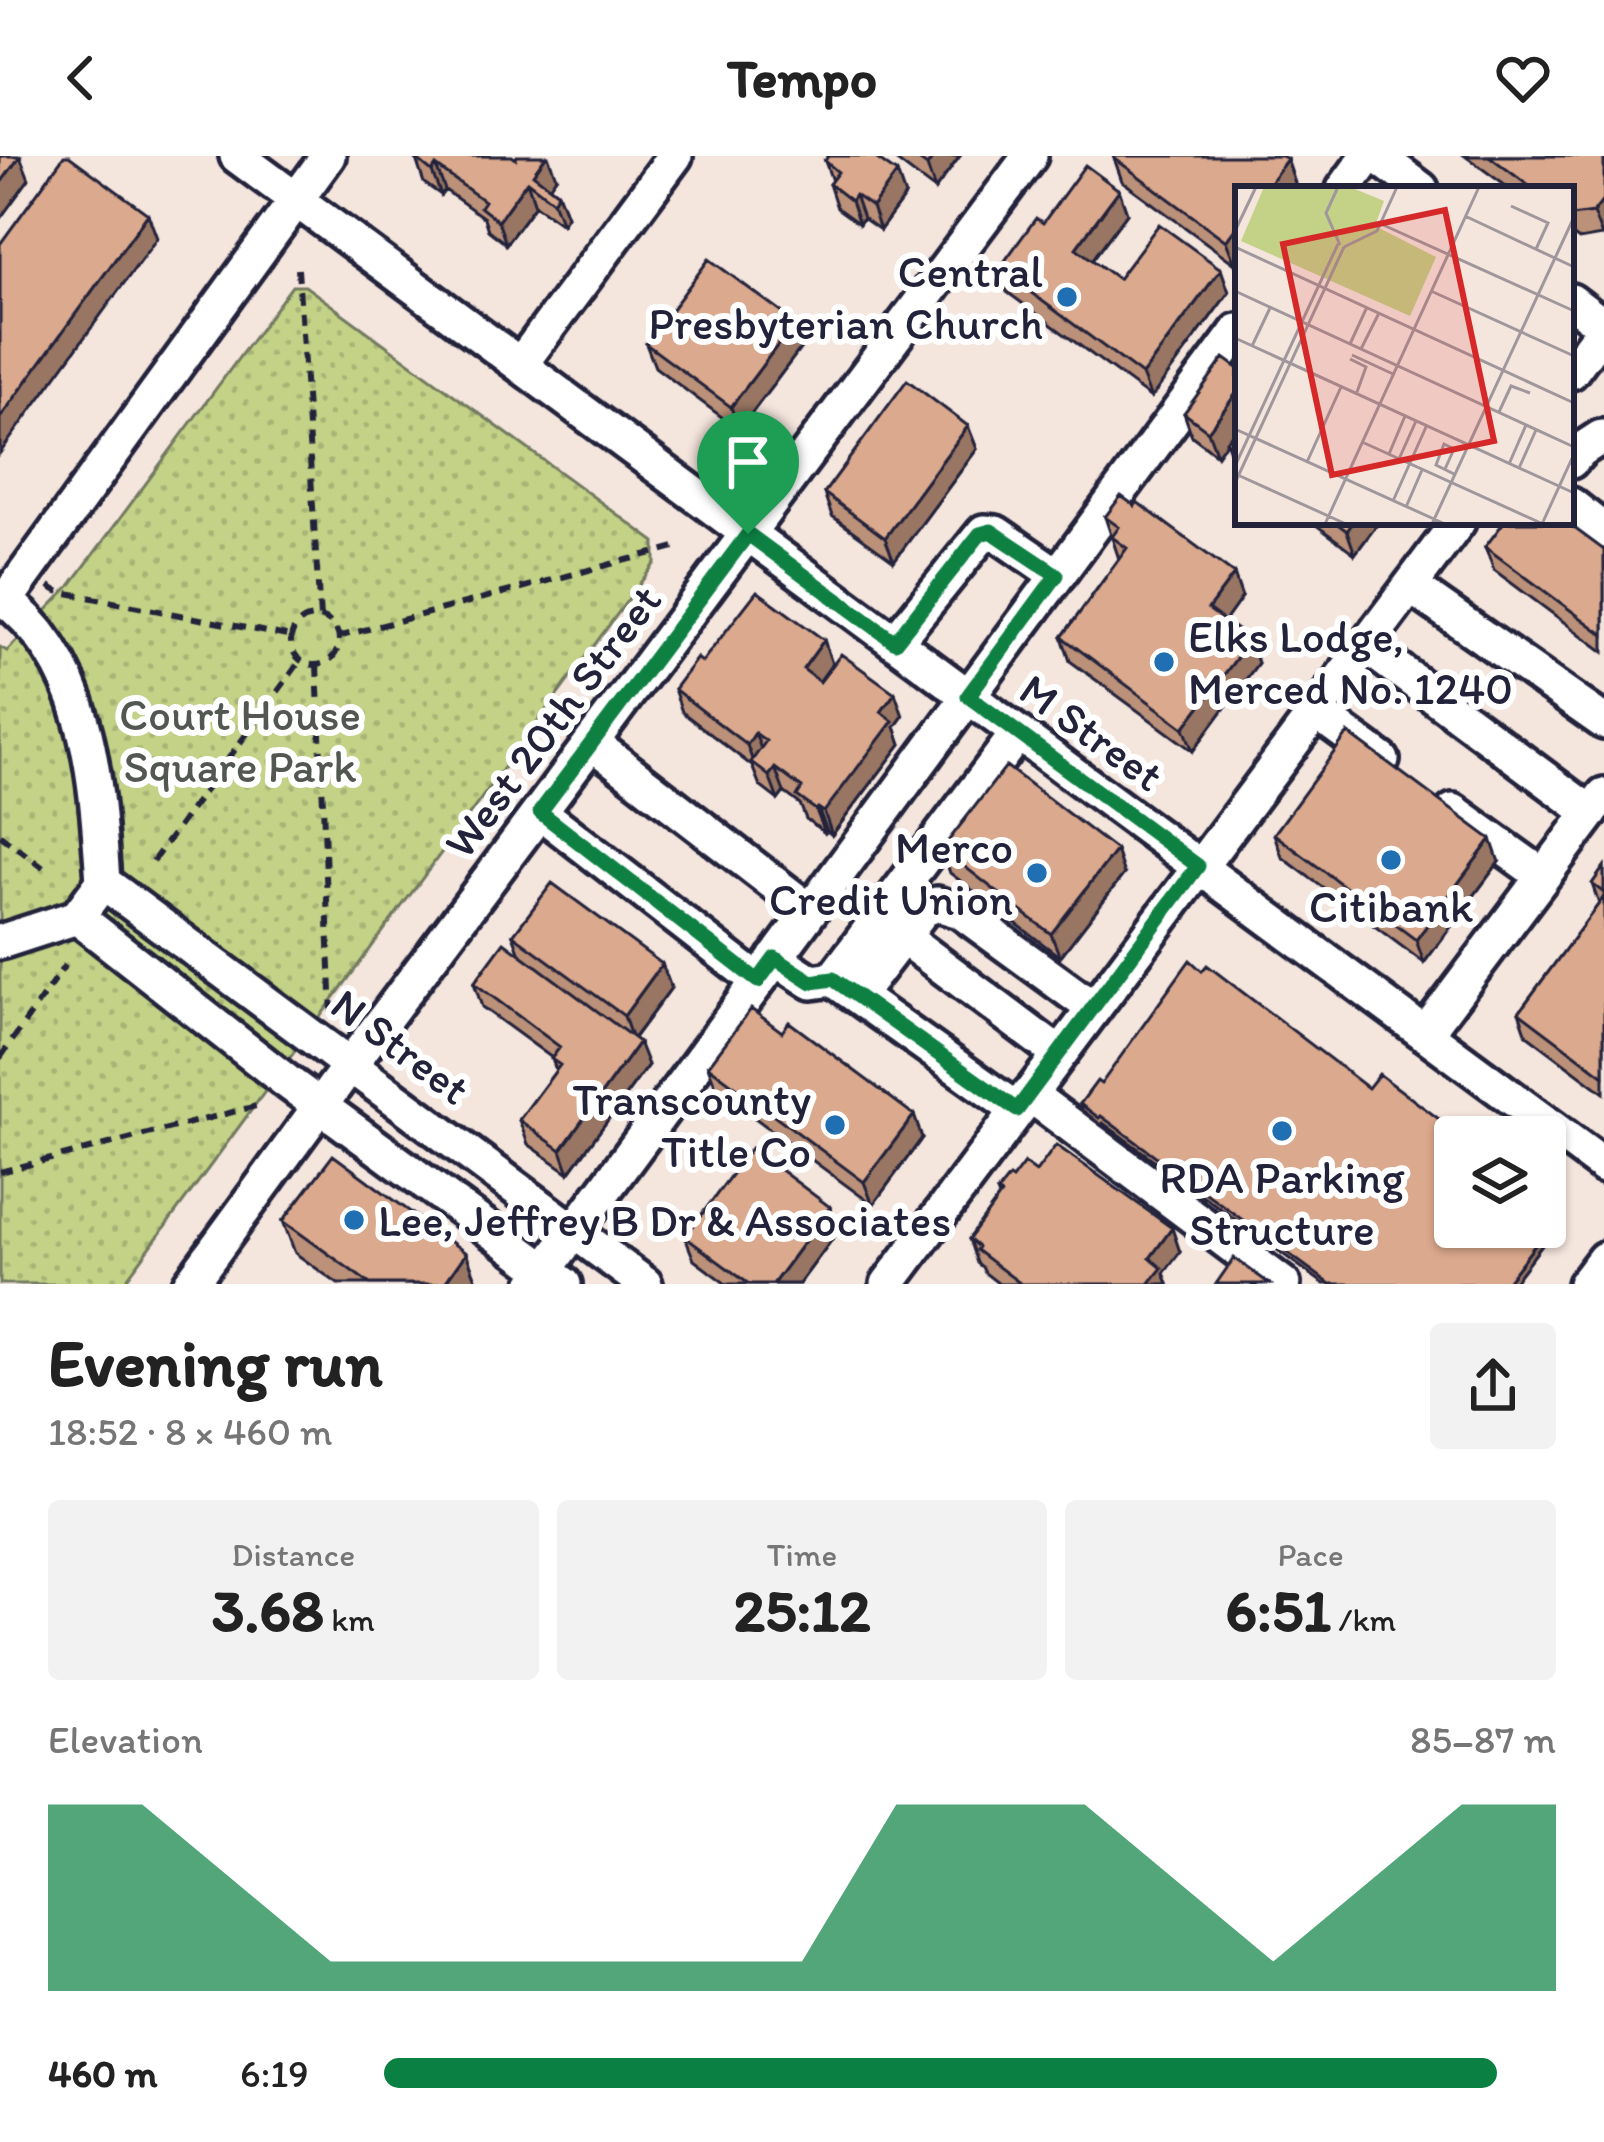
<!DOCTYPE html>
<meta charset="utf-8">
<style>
:root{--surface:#fff;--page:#f2f2f2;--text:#222;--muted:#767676;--accent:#0b8043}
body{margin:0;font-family:Itim,sans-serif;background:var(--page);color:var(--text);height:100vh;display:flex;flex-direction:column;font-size:45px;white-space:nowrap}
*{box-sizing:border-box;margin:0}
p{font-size:39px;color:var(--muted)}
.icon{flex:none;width:66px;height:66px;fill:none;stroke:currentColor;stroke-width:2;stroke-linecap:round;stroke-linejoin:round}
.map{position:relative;height:1128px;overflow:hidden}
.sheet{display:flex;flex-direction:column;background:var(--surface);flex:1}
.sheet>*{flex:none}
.controls{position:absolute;left:1434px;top:960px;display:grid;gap:24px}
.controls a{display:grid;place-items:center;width:132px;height:132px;border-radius:12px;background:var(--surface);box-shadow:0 3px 9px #0004;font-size:60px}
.pin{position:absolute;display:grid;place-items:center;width:102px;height:102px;color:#fff;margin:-123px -51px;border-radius:50% 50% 50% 0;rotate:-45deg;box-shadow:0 0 12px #0007}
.pin .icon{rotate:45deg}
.round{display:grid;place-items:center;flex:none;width:126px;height:126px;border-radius:12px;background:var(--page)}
.summary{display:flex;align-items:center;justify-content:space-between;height:204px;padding:0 48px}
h1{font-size:66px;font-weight:700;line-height:90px}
.figures{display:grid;grid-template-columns:repeat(3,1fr);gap:18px;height:204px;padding:12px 48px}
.figures div{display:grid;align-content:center;border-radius:12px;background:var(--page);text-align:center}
.figures b{font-size:60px;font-weight:700}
.figures small{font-size:33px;font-weight:400}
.figures p{font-size:33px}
.chart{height:336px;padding:24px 48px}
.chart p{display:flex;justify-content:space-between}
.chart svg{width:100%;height:216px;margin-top:12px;fill:var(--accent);opacity:.7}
ul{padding:0 48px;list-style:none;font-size:39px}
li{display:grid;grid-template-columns:192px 144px 1fr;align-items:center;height:90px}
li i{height:30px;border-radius:15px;background:var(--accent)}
header{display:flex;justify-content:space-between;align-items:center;height:156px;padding:0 48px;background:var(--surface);font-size:54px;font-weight:700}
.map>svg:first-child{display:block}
</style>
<header><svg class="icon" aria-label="back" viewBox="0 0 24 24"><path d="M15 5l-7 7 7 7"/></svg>Tempo<svg class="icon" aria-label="heart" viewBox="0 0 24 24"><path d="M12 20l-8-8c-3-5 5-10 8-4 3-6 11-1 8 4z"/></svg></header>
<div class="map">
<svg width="1604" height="1128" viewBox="0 0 1604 1128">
<defs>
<pattern id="grass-dots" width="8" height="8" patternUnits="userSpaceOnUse" patternTransform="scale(3)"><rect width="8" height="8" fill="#c3d286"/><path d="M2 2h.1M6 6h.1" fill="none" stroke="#a7b475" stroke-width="1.8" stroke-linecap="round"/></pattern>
</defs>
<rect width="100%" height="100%" fill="#f4e5dd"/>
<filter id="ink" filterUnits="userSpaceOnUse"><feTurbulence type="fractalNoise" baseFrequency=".00833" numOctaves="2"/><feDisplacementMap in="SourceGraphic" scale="24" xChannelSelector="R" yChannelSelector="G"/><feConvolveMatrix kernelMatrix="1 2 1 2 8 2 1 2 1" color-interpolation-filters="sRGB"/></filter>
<g filter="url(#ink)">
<!-- grass -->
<path fill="url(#grass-dots)" stroke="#727a60" stroke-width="3" d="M 292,130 L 305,130 L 655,386 L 655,407 L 123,1128 L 0,1128 L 0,491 L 7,495 L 70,430 Z"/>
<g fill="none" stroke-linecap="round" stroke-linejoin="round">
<!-- minor casing -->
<g stroke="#22223b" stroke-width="42">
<path id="minor" d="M 237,0 L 1604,1010
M 1377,0 L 1421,33
M 1344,33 L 1368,0
M 1571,145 L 1604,170
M 520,209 L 675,0
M 1571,216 L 1604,172
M 1571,305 L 1581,294 L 1601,281 L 1604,284
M 1571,349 L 1604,375
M 1410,430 L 1604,566
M 0,440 C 91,506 96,624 103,726 L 77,761 L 0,786
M 6,444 L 328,0
M 895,486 L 984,376 L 996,377 L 1057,419
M 1365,489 L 1591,657
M 1315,555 L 1382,604
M 592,587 L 810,755
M 1453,655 L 1543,720
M 540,656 L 758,825
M 103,726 L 645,1128
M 77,761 L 286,925 L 564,1128
M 903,781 L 1059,898
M 775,802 L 812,826 L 833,823 L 1017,954
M 833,823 L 1018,577
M 857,840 L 923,754 L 937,748 L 960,755 L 1093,852
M 1425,878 L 1604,639
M 1029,938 L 1283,1128
M 190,1128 L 350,909 L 1030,0
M 535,1128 L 1238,175
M 888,1128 L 1458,366
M 1585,1128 L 1604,1103"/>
</g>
<!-- path -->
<path stroke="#22223b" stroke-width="6" stroke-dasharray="12 9" stroke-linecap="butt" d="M 298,113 L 320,462
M 49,430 L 57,435 L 292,481
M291 485a24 24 0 1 1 48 0a24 24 0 1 1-48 0Z
M 338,481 L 675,391
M 317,509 L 332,859
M 0,679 L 46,714
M 153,705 L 301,504
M 0,902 L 65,809
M 0,1016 L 264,948"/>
<!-- minor -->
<use href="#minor" stroke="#fff" stroke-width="33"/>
</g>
<!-- wall -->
<path fill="#bc9179" stroke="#22223b" stroke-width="3" d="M 890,0 L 960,0 L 935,34 Z
M 1465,0 L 1604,0 L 1604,77 L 1602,80 L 1579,84 L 1571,78 L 1571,33 L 1510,33 Z
M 1114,2 L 1295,27 L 1238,33 L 1238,104 L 1235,108 L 1122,25 Z
M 416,3 L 556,21 L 549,30 L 558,37 L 567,60 L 562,68 L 535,49 L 506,88 L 488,74 L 484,62 L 445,34 L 441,39 L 424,27 Z
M 825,5 L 905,40 L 880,74 L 863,62 L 859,68 L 837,52 L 829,28 L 832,25 Z
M 1119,34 L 1127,57 L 1092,104 L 1118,123 L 1229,136 L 1151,242 L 1007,136 L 999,113 L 1043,67 Z
M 646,188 L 803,189 L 739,274 L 655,211 Z
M 1238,212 L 1238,311 L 1235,309 L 1226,285 L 1217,299 L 1192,280 L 1184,257 Z
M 968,270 L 977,293 L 894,405 L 832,360 L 824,337 Z
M 1105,361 L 1242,441 L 1225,465 L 1250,484 L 1258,507 L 1193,595 L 1070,505 L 1062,481 L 1119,403 Z
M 1312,366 L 1379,366 L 1355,398 Z
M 1485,391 L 1604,394 L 1604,496 L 1494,414 Z
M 824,484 L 832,508 L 819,525 L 903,560 L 895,571 L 901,588 L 832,679 L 827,675 L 825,677 L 806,663 L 800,648 L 784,636 L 778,644 L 760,630 L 752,610 L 682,556 L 674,533 L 702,506 Z
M 1274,678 L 1499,706 L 1424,807 L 1282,701 Z
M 942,693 L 1124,718 L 1060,801 L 950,717 Z
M 1604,711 L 1604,937 L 1527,879 L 1519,856 L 1599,748 L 1592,728 Z
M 513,779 L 662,808 L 671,832 L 634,882 L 648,909 L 569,1017 L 528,988 L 519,964 L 556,915 L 552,902 L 482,851 L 474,827 L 520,798 Z
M 708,910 L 922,982 L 873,1049 L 717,934 Z
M 1101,928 L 1455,1071 L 1548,1072 L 1550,1079 L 1512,1128 L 1324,1128 L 1103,967 L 1101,969 L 1082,954 L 1080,948 Z
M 1036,1016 L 1180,1096 L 1164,1117 L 1168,1128 L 999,1128 L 985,1117 L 982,1111 L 977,1107 L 969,1083 L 999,1042 L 997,1036 L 1012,1023 Z
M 283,1065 L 466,1097 L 478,1128 L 338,1128 L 295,1097 Z
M 839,1074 L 799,1128 L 726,1128 L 694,1104 L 685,1081 Z"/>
<!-- shaded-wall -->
<path fill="#997663" stroke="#22223b" stroke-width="3" d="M 20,0 L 29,23 L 0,63 L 0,28 Z
M 546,0 L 548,0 L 556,21 L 544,38 L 533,18 Z
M 934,0 L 960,0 L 935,34 L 927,10 Z
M 1287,3 L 1295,27 L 1291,33 L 1265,33 Z
M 436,10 L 445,34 L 441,39 L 432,16 Z
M 897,17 L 905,40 L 880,74 L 872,51 Z
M 527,25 L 535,49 L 506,88 L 498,65 Z
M 1119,34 L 1127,57 L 1084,115 L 1076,92 Z
M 558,37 L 567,60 L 562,68 L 553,45 Z
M 855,39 L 863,62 L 859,68 L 851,45 Z
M 1604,43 L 1604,77 L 1602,80 L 1593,57 Z
M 148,58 L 157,82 L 0,297 L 0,262 Z
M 1238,69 L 1238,104 L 1235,108 L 1226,85 Z
M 1221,113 L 1229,136 L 1151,242 L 1142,219 Z
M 795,166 L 803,189 L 739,274 L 731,251 Z
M 1238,235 L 1238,270 L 1217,299 L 1208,275 Z
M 968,270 L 977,293 L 894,405 L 885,382 Z
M 1353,366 L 1379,366 L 1355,398 L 1347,375 Z
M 1234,418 L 1242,441 L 1217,476 L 1208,453 Z
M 824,484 L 832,508 L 811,537 L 803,513 Z
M 1250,484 L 1258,507 L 1193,595 L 1184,572 Z
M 895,537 L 903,560 L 895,571 L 901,588 L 832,679 L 824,656 L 881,556 Z
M 755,577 L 764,601 L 754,609 L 747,589 Z
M 775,612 L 784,636 L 778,644 L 769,620 Z
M 818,652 L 827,675 L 825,677 L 816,654 Z
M 1491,683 L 1499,706 L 1424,807 L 1416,784 Z
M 1116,694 L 1124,718 L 1060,801 L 1051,778 Z
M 662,808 L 671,832 L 632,884 L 624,860 Z
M 639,886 L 648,909 L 569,1017 L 561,994 Z
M 914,959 L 922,982 L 873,1049 L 864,1026 Z
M 830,1051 L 839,1074 L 799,1128 L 773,1128 Z
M 1172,1072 L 1180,1096 L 1164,1117 L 1168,1128 L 1149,1128 L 1150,1102 Z
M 1548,1072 L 1550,1079 L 1512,1128 L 1505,1128 Z
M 466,1097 L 478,1128 L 444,1128 Z"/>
<!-- building -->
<path fill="#dba98d" stroke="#22223b" stroke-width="3" d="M 0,0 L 20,0 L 0,28 Z
M 64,0 L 69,0 L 148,58 L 0,262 L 0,88 Z
M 418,0 L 512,0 L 516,3 L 517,0 L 546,0 L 533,18 L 558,37 L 553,45 L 527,25 L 498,65 L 480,51 L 484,45 L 436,10 L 432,16 L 416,3 Z
M 828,0 L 873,0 L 897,17 L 872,51 L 855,39 L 851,45 L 829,28 L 838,16 L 825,5 Z
M 913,0 L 934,0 L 927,10 Z
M 1115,0 L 1282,0 L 1287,3 L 1265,33 L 1238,33 L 1238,69 L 1226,85 L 1114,2 Z
M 1489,0 L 1604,0 L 1604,43 L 1593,57 L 1571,60 L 1571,33 L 1533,33 Z
M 1085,9 L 1119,34 L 1076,92 L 1118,123 L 1159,68 L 1221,113 L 1142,219 L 999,113 L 1036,62 L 1043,67 Z
M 709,103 L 795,166 L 731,251 L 646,188 Z
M 1224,202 L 1238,212 L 1238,235 L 1208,275 L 1184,257 Z
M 907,224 L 968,270 L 885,382 L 824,337 Z
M 1238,270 L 1238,294 L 1226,285 Z
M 1121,340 L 1135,350 L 1137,346 L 1234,418 L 1208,453 L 1250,484 L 1184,572 L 1062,481 L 1127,392 L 1112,381 L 1119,371 L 1105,361 Z
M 1335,366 L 1353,366 L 1347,375 Z
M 1504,366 L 1566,366 L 1604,394 L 1604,479 L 1485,391 Z
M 757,435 L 824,484 L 803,513 L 820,526 L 841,498 L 895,537 L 881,556 L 893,565 L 824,656 L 818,652 L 816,654 L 797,640 L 802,632 L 775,612 L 769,620 L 751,606 L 766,585 L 755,577 L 747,589 L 674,533 L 697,502 L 702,506 Z
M 1348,577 L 1491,683 L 1416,784 L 1274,678 Z
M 1006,610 L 1116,694 L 1051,778 L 942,693 Z
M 1604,711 L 1604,737 L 1592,728 Z
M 552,727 L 662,808 L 624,860 L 513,779 Z
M 1603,742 L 1604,743 L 1604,920 L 1519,856 Z
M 504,786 L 639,886 L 561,994 L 519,964 L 560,909 L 551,903 L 560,891 L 474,827 Z
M 1190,804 L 1202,815 L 1207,809 L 1368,932 L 1379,918 L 1463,981 L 1455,981 L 1455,1071 L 1545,1071 L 1548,1072 L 1505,1128 L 1330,1128 L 1101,960 L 1099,962 L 1080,948 L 1097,925 L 1101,928 Z
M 751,853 L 782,876 L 789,866 L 914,959 L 864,1026 L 708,910 Z
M 1056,989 L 1172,1072 L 1150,1102 L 1162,1112 L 1149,1128 L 1021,1128 L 976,1094 L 978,1091 L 969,1083 L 1001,1039 L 997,1036 L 1009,1021 L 1012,1023 L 1024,1007 L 1036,1016 Z
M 751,992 L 830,1051 L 773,1128 L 749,1128 L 685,1081 Z
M 333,999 L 466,1097 L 444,1128 L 370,1128 L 283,1065 Z
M 1234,1102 L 1270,1128 L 1216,1128 Z"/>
</g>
<g fill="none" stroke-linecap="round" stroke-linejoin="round" filter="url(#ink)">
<!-- route casing -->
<g stroke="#fff" stroke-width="24">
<path id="route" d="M 991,375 L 1057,419 L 968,540 L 1198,710 L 1017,954 L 833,823 L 812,826 L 775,802 L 758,825 L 540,656 L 748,378 L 895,486 L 980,378 Z"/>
</g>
<!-- route -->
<use href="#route" stroke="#0b8043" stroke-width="15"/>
</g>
<!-- markers -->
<g fill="#1f6fb2" stroke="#fff" stroke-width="4.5">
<circle cx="1067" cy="141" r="12"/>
<circle cx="1164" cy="506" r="12"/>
<circle cx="1391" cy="704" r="12"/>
<circle cx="1037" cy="717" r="12"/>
<circle cx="835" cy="969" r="12"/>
<circle cx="1282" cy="975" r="12"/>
<circle cx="354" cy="1064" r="12"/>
</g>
<g text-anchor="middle" stroke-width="12" stroke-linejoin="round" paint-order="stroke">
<!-- poi labels -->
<g font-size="45" fill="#22223b" stroke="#fff" text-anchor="end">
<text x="1043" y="131">Central<tspan x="1043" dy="52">Presbyterian Church</tspan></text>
<text x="1188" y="496" text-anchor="start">Elks Lodge,<tspan x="1188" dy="52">Merced No. 1240</tspan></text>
<text x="1013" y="707">Merco<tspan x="1013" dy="52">Credit Union</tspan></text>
<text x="1391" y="766" text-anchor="middle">Citibank</text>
<text x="811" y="959">Transcounty<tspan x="811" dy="52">Title Co</tspan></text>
<text x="1282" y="1037" text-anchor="middle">RDA Parking<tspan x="1282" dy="52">Structure</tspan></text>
<text x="378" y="1080" text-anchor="start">Lee, Jeffrey B Dr &amp; Associates</text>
</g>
<!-- park labels -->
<g font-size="45" fill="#525752" stroke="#fff">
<text x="240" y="574">Court House<tspan x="240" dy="52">Square Park</tspan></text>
</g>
<!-- street labels -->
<g font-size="45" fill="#22223b" stroke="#fff">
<text transform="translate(552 565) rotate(-53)" y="16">West 20th Street</text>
<text transform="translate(1092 576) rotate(36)" y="16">M Street</text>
<text transform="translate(401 890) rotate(37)" y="16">N Street</text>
</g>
</g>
<!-- overview -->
<g transform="translate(1235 30)">
<rect width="339" height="339" fill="#f4e5dd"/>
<path d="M 29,1 L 115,1 L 149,15 L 140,40 L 201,71 L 175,130 L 6,55 Z" fill="#c3d286"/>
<path fill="none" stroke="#a0979c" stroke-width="3" d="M 103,1 L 91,27 L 105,59M 276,20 L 313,37 L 301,63M 230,30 L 339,81M 146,38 L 339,125M 0,45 L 21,1M 0,61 L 339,217M 109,61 L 142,45 L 162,1M 0,105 L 339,261M 196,105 L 339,170M 0,152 L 339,307M 115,158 L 132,121M 17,160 L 35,122M 126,163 L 144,127M 117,169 L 158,188M 115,173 L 131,181 L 122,206M 264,226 L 276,200 L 295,207M 0,243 L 210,338M 127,256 L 308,338M 154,268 L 170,230M 164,273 L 181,235M 72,276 L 106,201M 274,278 L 291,239M 0,280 L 103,58M 284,282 L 301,244M 210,283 L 219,263 L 209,258 L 201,279 L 221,289M 5,290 L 111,338M 0,297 L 109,61M 158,315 L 191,241M 171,321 L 187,284M 90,338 L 244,1M 197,338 L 339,31M 307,338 L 339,268"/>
<path fill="#d62828" fill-opacity="0.15" stroke="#d62828" stroke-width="6" d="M 210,24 L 259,255 L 97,289 L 48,58 Z"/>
<rect width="339" height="339" fill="none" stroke="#22223b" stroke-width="6"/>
</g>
</svg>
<div class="controls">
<a><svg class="icon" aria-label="layers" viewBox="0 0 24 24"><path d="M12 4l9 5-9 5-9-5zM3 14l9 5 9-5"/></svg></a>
</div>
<div class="pin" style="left:748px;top:378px;background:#1e9e55"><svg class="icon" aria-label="arrive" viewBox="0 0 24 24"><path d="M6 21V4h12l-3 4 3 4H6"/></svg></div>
</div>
<section class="sheet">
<div class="summary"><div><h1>Evening run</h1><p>18:52 · 8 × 460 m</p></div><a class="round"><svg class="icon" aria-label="share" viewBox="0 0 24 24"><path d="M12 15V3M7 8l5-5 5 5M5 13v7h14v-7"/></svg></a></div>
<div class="figures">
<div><p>Distance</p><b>3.68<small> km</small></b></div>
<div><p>Time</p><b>25:12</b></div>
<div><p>Pace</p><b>6:51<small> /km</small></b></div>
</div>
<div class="chart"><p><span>Elevation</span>85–87 m</p>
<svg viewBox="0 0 160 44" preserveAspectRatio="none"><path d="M0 44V6L10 6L20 22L30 38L40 38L50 38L60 38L70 38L80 38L90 6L100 6L110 6L120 22L130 38L140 22L150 6L160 6V44z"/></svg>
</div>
<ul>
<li><b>460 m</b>6:19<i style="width:95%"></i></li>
</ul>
</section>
